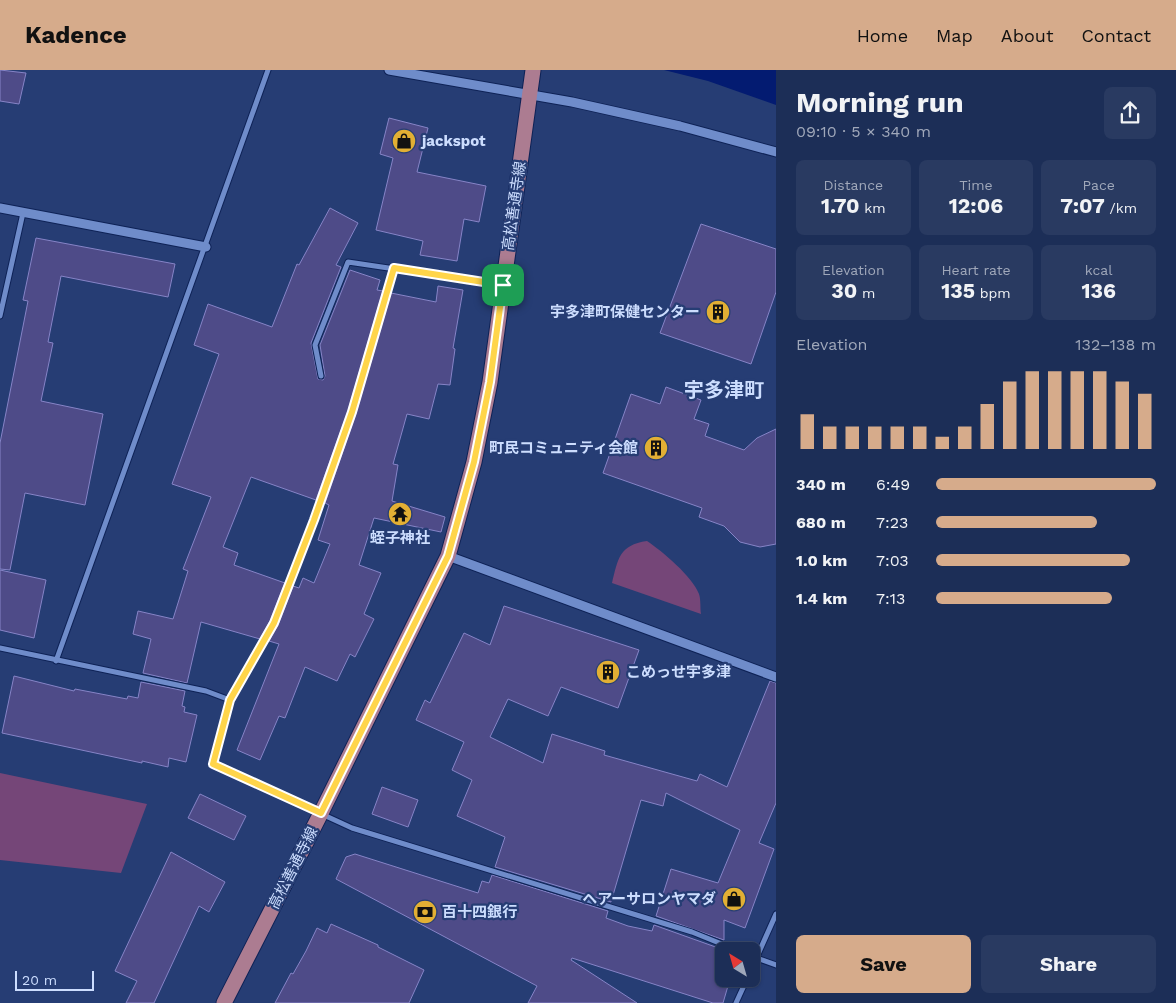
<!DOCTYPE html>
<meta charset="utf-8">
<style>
:root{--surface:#1c2e57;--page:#293a61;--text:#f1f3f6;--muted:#a0a8ba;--line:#3a4a6d;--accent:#d6ab8b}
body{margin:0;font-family:"Work Sans","Noto Sans JP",sans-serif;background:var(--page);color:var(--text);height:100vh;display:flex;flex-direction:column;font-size:19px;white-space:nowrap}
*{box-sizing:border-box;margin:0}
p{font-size:16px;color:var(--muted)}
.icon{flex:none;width:28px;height:28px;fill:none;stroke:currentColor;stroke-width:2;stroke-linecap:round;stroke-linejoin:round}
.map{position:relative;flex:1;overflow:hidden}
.details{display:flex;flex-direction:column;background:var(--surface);width:400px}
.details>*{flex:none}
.needle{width:32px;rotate:323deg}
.controls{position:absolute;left:715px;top:872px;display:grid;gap:10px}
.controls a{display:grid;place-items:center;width:45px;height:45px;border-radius:8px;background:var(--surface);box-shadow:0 1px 4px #0004,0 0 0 1px var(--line);font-size:25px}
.scale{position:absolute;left:15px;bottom:12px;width:79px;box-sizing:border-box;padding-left:5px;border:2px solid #ccddfe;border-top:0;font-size:14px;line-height:18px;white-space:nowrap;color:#ccddfe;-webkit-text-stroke:4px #263d74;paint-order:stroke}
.pin{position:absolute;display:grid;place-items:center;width:42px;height:42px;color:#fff;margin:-21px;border-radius:10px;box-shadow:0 2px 8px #0006}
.round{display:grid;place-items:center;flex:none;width:52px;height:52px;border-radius:8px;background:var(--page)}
.headline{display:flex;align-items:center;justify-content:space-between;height:85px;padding:0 20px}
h1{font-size:28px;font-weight:700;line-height:38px}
.stats{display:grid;grid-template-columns:repeat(3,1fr);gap:8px;height:85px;padding:5px 20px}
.stats div{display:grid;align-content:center;border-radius:8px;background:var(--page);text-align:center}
.stats b{font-size:21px;font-weight:700}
.stats small{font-size:14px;font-weight:400}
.stats p{font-size:14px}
.chart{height:140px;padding:10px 20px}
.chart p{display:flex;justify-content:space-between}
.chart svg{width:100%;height:90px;margin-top:5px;stroke:var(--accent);stroke-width:6}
.action{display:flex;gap:10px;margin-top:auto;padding:10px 20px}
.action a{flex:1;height:58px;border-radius:8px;background:var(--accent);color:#111;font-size:20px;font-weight:700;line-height:58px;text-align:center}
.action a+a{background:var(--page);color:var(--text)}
ul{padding:0 20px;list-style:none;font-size:16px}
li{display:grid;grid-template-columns:80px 60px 1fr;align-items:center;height:38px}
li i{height:12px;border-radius:6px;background:var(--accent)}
header{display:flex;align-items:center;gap:30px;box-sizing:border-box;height:70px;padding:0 25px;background:var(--accent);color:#111}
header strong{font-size:24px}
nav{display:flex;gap:28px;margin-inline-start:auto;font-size:18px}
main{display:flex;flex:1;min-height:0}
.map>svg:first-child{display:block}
</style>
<header>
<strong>Kadence</strong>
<nav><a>Home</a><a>Map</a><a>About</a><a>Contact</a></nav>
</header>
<main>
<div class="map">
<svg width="776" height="933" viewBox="0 0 776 933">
<rect width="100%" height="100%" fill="#263d74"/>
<!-- green -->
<path fill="#754678" d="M 647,471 C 662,481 693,507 699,524 C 701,530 700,538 701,544 L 612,513 C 618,489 619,475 647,471 Z
M 0,703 L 147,734 L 121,803 L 0,790 Z"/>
<!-- water -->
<path fill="#031b71" d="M 664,0 L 776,0 L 776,35 L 708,11 Z"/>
<!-- building -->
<path fill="#4e4b88" stroke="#8684c7" d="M 0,0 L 26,3 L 19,34 L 0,31 Z
M 389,48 L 428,58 L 417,102 L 486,116 L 479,152 L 464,149 L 457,191 L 420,185 L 423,171 L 376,160 L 393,88 L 380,84 Z
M 330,138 L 358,153 L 336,195 L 341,197 L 311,273 L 318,309 L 323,310 L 325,306 L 320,275 L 350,200 L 380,210 L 377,220 L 383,221 L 348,341 L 316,430 L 251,407 L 223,477 L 238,483 L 234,495 L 285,513 L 270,551 L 260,569 L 201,552 L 187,613 L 143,603 L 151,569 L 133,564 L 138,541 L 173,549 L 188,501 L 183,499 L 211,427 L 172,414 L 219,284 L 194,275 L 208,234 L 272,257 L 297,194 L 299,195 Z
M 701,154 L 776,179 L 776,222 L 751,294 L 660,263 Z
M 36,168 L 175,194 L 168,227 L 61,206 L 48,272 L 53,273 L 41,331 L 103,344 L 85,435 L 25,423 L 10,500 L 0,499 L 0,373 L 28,231 L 23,230 Z
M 438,216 L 463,220 L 453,278 L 455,279 L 450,315 L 438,314 L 429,349 L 407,344 L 393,394 L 398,395 L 392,431 L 445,447 L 441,462 L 374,448 L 359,495 L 381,503 L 364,544 L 374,549 L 355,587 L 350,584 L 337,611 L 305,597 L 285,648 L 279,646 L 260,690 L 237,680 L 279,574 L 269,571 L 278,555 L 293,516 L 299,518 L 303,508 L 314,513 L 330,474 L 318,470 L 329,435 L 325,433 L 356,343 L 391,223 L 436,232 Z
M 666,317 L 701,330 L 694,349 L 709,354 L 705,366 L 744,380 L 757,368 L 776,359 L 776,474 L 760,477 L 740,472 L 724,456 L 699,447 L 702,438 L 603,403 L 631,324 L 660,334 Z
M 0,500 L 46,510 L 34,568 L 0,560 Z
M 504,536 L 639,580 L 618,638 L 561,617 L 548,646 L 508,629 L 490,667 L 543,693 L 552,664 L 605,681 L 604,685 L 697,711 L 700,704 L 727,717 L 770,611 L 776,613 L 776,733 L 759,773 L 774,779 L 745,858 L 724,850 L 724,870 L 656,846 L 671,799 L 718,813 L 740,760 L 666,723 L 663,736 L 641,730 L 611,832 L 495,797 L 505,767 L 457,746 L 472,710 L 452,700 L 464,672 L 416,650 L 425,630 L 430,633 L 464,563 L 490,575 Z
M 14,606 L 74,621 L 75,619 L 127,629 L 128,626 L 138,628 L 141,612 L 185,621 L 182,636 L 185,637 L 184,642 L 197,645 L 186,692 L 169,688 L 168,697 L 142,691 L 142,693 L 2,663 Z
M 382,717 L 418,730 L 408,757 L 372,744 Z
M 200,724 L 246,746 L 234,770 L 188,748 Z
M 171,782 L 225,812 L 209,842 L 199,836 L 154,933 L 126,933 L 137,911 L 115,901 Z
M 355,784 L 478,823 L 482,811 L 489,813 L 492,805 L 608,841 L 606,848 L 628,856 L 652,861 L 654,855 L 724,880 L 724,909 L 730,909 L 723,933 L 713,933 L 572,888 L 571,890 L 637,933 L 528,933 L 537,916 L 336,809 L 346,787 Z
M 331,854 L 378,875 L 378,877 L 424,900 L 409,933 L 275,933 L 291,903 L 293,904 L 306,881 L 317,858 L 327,863 Z"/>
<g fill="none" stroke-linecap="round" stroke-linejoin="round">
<!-- minor casing -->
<g stroke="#0e2256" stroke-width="7">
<path id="minor" d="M 394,198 L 352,342 L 314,450 L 274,553 L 230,630 L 213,694 L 352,758 L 692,862 L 739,881
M 0,246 L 23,143
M 321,306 L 315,275 L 348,192 L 503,215
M 0,578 L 206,621 L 230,630
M 56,591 L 268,0
M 751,886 L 776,895
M 751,900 L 776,844
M 736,933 L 747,909"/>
</g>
<!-- tertiary casing -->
<g stroke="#0e2256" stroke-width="11">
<path id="tertiary" d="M 389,0 L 572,32 L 680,56 L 776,82
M 0,138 L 206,177
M 448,486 L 776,607"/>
</g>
<!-- primary casing -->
<g stroke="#0e2256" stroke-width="17">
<path id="primary" d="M 224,933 L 321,743 L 448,486 L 474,392 L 490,312 L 533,0"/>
</g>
<!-- minor -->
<use href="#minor" stroke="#6f8cca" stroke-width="5"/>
<!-- tertiary -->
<use href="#tertiary" stroke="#6f8cca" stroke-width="9"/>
<!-- primary -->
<use href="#primary" stroke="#ac7c91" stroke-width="15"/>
</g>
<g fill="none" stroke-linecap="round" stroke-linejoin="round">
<!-- route casing -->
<g stroke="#fff" stroke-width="10">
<path id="route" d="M 394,198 L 503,215 L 490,312 L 474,392 L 448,486 L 321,743 L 213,694 L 230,630 L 274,553 L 314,450 L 352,342 Z"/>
</g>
<!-- route -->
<use href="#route" stroke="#ffd54a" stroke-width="6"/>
</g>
<!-- icons -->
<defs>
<g id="shop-disc" transform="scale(1.25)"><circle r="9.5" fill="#e2af34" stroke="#263d74"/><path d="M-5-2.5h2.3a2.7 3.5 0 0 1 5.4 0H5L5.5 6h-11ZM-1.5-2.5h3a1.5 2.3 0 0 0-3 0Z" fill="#111"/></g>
<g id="building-disc" transform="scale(1.25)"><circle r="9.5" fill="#e2af34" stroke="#263d74"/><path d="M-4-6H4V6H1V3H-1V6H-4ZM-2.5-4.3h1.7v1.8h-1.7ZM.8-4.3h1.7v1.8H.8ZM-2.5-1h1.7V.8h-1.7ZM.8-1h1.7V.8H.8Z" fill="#111"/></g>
<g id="temple-disc" transform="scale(1.25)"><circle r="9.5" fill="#e2af34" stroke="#263d74"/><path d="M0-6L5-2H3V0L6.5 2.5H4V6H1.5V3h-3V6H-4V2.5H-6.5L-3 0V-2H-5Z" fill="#111"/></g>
<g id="bank-disc" transform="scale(1.25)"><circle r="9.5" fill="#e2af34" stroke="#263d74"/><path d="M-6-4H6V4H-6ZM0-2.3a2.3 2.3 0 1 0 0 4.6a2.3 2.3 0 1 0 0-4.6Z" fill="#111"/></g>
</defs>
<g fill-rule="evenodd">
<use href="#shop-disc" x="404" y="71"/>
<use href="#building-disc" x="718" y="242"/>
<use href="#building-disc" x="656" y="378"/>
<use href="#temple-disc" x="400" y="444"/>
<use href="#building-disc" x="608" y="602"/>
<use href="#shop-disc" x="734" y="829"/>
<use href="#bank-disc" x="425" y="842"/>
</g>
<g text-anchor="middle" stroke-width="4.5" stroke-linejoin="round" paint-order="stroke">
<!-- poi labels -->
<g font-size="15" font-weight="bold" fill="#ccddfe" stroke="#263d74" text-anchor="start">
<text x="422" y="76">jackspot</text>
<text x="700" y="247" text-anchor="end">宇多津町保健センター</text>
<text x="638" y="383" text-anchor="end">町民コミュニティ会館</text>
<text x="400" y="473" text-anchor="middle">蛭子神社</text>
<text x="626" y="607">こめっせ宇多津</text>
<text x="716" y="834" text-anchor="end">ヘアーサロンヤマダ</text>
<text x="442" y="847">百十四銀行</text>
</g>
<!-- street labels -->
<g font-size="15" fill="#ccddfe" stroke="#263d74">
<text transform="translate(514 136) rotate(-82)" y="5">高松善通寺線</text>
<text transform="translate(293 798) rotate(-63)" y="5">高松善通寺線</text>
</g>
<!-- district labels -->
<g font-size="20" font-weight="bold" fill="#ccddfe" stroke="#263d74">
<text x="724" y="327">宇多津町</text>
</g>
</g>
</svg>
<div class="controls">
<a><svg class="needle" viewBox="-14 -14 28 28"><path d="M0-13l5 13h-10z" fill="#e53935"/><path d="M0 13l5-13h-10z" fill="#a0a8ba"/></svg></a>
</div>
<div class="scale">20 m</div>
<div class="pin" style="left:503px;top:215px;background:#1e9e55"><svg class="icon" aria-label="arrive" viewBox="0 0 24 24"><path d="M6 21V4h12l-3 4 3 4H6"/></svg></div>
</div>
<section class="details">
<div class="headline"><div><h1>Morning run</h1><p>09:10 · 5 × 340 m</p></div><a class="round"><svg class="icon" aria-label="share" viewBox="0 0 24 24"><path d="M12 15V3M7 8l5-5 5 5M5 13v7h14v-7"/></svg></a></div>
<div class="stats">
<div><p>Distance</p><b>1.70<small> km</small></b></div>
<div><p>Time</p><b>12:06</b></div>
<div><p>Pace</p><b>7:07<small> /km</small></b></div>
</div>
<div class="stats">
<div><p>Elevation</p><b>30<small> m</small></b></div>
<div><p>Heart rate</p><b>135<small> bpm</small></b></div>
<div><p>kcal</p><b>136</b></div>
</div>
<div class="chart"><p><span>Elevation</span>132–138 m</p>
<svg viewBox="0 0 160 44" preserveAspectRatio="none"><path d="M5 44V27M15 44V33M25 44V33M35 44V33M45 44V33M55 44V33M65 44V38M75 44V33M85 44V22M95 44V11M105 44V6M115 44V6M125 44V6M135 44V6M145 44V11M155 44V17"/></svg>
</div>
<ul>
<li><b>340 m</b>6:49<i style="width:100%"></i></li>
<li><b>680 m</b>7:23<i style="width:73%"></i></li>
<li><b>1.0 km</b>7:03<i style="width:88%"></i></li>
<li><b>1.4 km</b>7:13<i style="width:80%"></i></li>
</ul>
<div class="action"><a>Save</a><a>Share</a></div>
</section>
</main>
